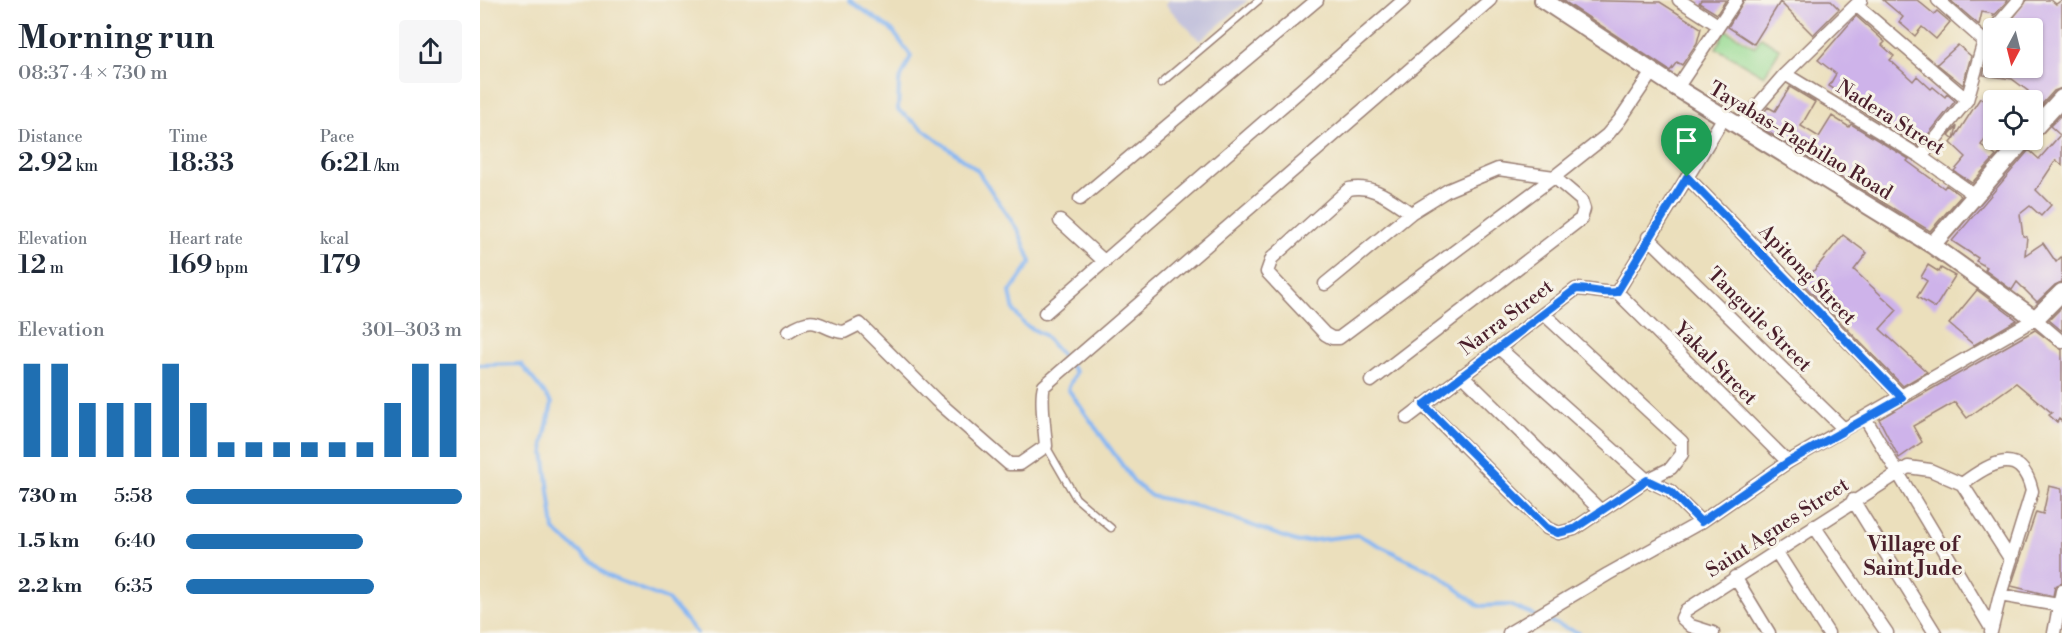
<!DOCTYPE html>
<meta charset="utf-8">
<style>
:root{--surface:#fff;--page:#f6f6f7;--text:#1f2937;--muted:#747a83;--accent:#1f6fb2}
body{margin:0;font-family:"Libre Bodoni",serif;background:var(--page);color:var(--text);height:100vh;display:flex;flex-direction:column;font-size:22px;white-space:nowrap}
*{box-sizing:border-box;margin:0}
p{font-size:20px;color:var(--muted)}
.icon{flex:none;width:33px;height:33px;fill:none;stroke:currentColor;stroke-width:2;stroke-linecap:round;stroke-linejoin:round}
.map{position:relative;flex:1;overflow:hidden}
.side{display:flex;flex-direction:column;background:var(--surface);width:480px}
.side>*{flex:none}
.needle{width:39px;rotate:187deg}
.buttons{position:absolute;left:1503px;top:18px;display:grid;gap:12px}
.buttons a{display:grid;place-items:center;width:60px;height:60px;border-radius:6px;background:var(--surface);box-shadow:0 2px 4px #0004;font-size:30px}
.pin{position:absolute;display:grid;place-items:center;width:51px;height:51px;color:#fff;margin:-62px -26px;border-radius:50% 50% 50% 0;rotate:-45deg;box-shadow:0 0 6px #0007}
.pin .icon{rotate:45deg}
.round{display:grid;place-items:center;flex:none;width:63px;height:63px;border-radius:6px;background:var(--page)}
.summary{display:flex;align-items:center;justify-content:space-between;height:102px;padding:0 18px}
h1{font-size:33px;font-weight:600;line-height:45px}
.figures{display:grid;grid-template-columns:repeat(3,1fr);gap:9px;height:102px;padding:6px 18px}
.figures div{display:grid;align-content:center}
.figures b{font-size:26px;font-weight:600}
.figures small{font-size:16px;font-weight:400}
.figures p{font-size:16px}
.chart{height:168px;padding:12px 18px}
.chart p{display:flex;justify-content:space-between}
.chart svg{width:100%;height:108px;margin-top:6px;stroke:var(--accent);stroke-width:6}
ul{padding:0 18px;list-style:none;font-size:20px}
li{display:grid;grid-template-columns:96px 72px 1fr;align-items:center;height:45px}
li i{height:15px;border-radius:8px;background:var(--accent)}
main{display:flex;flex:1;min-height:0}
.map>svg:first-child{display:block}
</style>
<main>
<section class="side">
<div class="summary"><div><h1>Morning run</h1><p>08:37 · 4 × 730 m</p></div><a class="round"><svg class="icon" aria-label="share" viewBox="0 0 24 24"><path d="M12 15V3M7 8l5-5 5 5M5 13v7h14v-7"/></svg></a></div>
<div class="figures">
<div><p>Distance</p><b>2.92<small> km</small></b></div>
<div><p>Time</p><b>18:33</b></div>
<div><p>Pace</p><b>6:21<small> /km</small></b></div>
</div>
<div class="figures">
<div><p>Elevation</p><b>12<small> m</small></b></div>
<div><p>Heart rate</p><b>169<small> bpm</small></b></div>
<div><p>kcal</p><b>179</b></div>
</div>
<div class="chart"><p><span>Elevation</span>301–303 m</p>
<svg viewBox="0 0 160 44" preserveAspectRatio="none"><path d="M5 44V6M15 44V6M25 44V22M35 44V22M45 44V22M55 44V6M65 44V22M75 44V38M85 44V38M95 44V38M105 44V38M115 44V38M125 44V38M135 44V22M145 44V6M155 44V6"/></svg>
</div>
<ul>
<li><b>730 m</b>5:58<i style="width:100%"></i></li>
<li><b>1.5 km</b>6:40<i style="width:64%"></i></li>
<li><b>2.2 km</b>6:35<i style="width:68%"></i></li>
</ul>
</section>
<div class="map">
<svg width="1582" height="633" viewBox="0 0 1582 633">
<rect width="100%" height="100%" fill="#f7f3e8"/>
<filter id="ink" filterUnits="userSpaceOnUse"><feTurbulence type="fractalNoise" baseFrequency=".0167" numOctaves="2"/><feDisplacementMap in="SourceGraphic" scale="12" xChannelSelector="R" yChannelSelector="G"/><feConvolveMatrix kernelMatrix="1 2 1 2 8 2 1 2 1" color-interpolation-filters="sRGB"/></filter>
<filter id="wash" filterUnits="userSpaceOnUse"><feTurbulence type="fractalNoise" baseFrequency=".008" numOctaves="4" result="noise"/><feDisplacementMap in="SourceGraphic" scale="24" xChannelSelector="R" yChannelSelector="G"/><feGaussianBlur stdDeviation="1.35" result="paint"/><feColorMatrix in="noise" values="0 0 0 0 0 0 0 0 0 0 0 0 0 0 0 0 0 1.4 0 .05"/><feComposite in="paint" operator="in"/></filter>
<g filter="url(#wash)">
<rect width="100%" height="100%" fill="#ebdfbc"/>
<!-- industrial -->
<path fill="#c2c1dc" d="M 690,0 L 768,0 L 720,41 L 685,4 Z"/>
<!-- park -->
<path fill="#99dc94" stroke="#727e60" stroke-width="1.5" d="M 1246,30 L 1275,47 L 1281,37 L 1300,49 L 1284,76 L 1236,48 Z"/>
<g fill="none" stroke-linecap="round" stroke-linejoin="round">
<!-- stream -->
<path stroke="#87b7f3" stroke-width="4" d="M 369,0 L 412,30 L 431,56 L 419,82 L 418,110 L 497,170 L 539,232 L 551,262 L 530,292 L 534,311 L 545,325 L 564,335 L 596,372 L 588,389 L 655,483 L 671,496 L 721,507 L 818,542 L 878,535 L 959,575 L 999,606 L 1029,605 L 1054,615
M 0,365 L 41,364 L 72,403 L 63,444 L 74,530 L 128,576 L 188,600 L 217,633
M 1061,618 L 1099,633"/>
</g>
<g id="blocks">
<!-- building -->
<path fill="#ceb3ea" d="M 1082,0 L 1180,2 L 1221,28 L 1217,43 L 1202,65 L 1197,62 L 1190,71 Z
M 1221,0 L 1246,0 L 1237,14 L 1219,3 Z
M 1264,0 L 1350,0 L 1359,9 L 1333,35 L 1300,2 L 1274,44 L 1248,27 Z
M 1403,0 L 1437,0 L 1454,14 L 1457,11 L 1470,22 L 1456,39 L 1442,27 L 1435,36 L 1419,22 L 1423,17 Z
M 1470,0 L 1528,0 L 1513,17 L 1514,14 L 1502,12 L 1499,25 Z
M 1547,0 L 1571,0 L 1576,4 L 1582,0 L 1582,88 L 1574,91 L 1552,115 L 1552,100 L 1541,100 L 1548,91 L 1532,79 L 1503,75 L 1505,68 L 1552,68 L 1552,28 L 1525,28 Z
M 1376,16 L 1405,42 L 1402,45 L 1414,56 L 1410,60 L 1433,81 L 1437,76 L 1451,89 L 1453,87 L 1465,97 L 1467,94 L 1475,101 L 1439,146 L 1366,101 L 1368,98 L 1349,86 L 1356,74 L 1338,60 Z
M 1478,45 L 1491,56 L 1483,85 L 1457,64 Z
M 1310,87 L 1335,102 L 1321,126 L 1339,137 L 1352,116 L 1369,127 L 1371,124 L 1429,159 L 1427,161 L 1464,188 L 1466,185 L 1481,196 L 1450,231 L 1275,124 L 1288,107 L 1295,111 Z
M 1500,98 L 1514,107 L 1514,125 L 1501,145 L 1516,156 L 1492,183 L 1474,171 L 1486,157 L 1471,143 L 1474,139 L 1469,135 L 1477,126 L 1474,139 Z
M 1582,114 L 1582,165 L 1576,160 L 1556,190 L 1571,205 L 1561,216 L 1550,206 L 1540,214 L 1543,236 L 1547,237 L 1545,255 L 1563,243 L 1576,262 L 1582,256 L 1582,282 L 1575,285 L 1557,302 L 1537,282 L 1532,290 L 1505,270 L 1507,267 L 1496,261 L 1498,258 L 1472,241 L 1549,150 L 1559,159 L 1580,135 L 1570,126 Z
M 1363,235 L 1387,253 L 1374,270 L 1417,310 L 1400,329 L 1447,372 L 1423,386 L 1323,284 Z
M 1448,265 L 1459,272 L 1461,268 L 1475,276 L 1455,308 L 1437,297 L 1447,281 L 1441,277 Z
M 1497,290 L 1537,320 L 1494,345 L 1469,324 Z
M 1582,307 L 1582,331 L 1569,320 Z
M 1555,330 L 1582,350 L 1582,422 L 1579,419 L 1577,422 L 1569,415 L 1572,413 L 1536,383 L 1487,418 L 1475,402 L 1433,426 L 1442,442 L 1419,458 L 1399,419 Z
M 1569,486 L 1582,489 L 1582,583 L 1575,586 L 1573,596 L 1531,586 L 1556,512 L 1563,514 Z"/>
</g>
</g>
<g filter="url(#ink)">
<use href="#blocks" fill-opacity="0" stroke="#9a7f74" stroke-width="1.5"/>
<g fill="none" stroke-linecap="round" stroke-linejoin="round">
<!-- service casing -->
<g stroke="#9a7f74" stroke-width="9">
<path id="service" d="M 681,83 L 779,0
M 566,446 L 596,498 L 631,528"/>
</g>
<!-- minor casing -->
<g stroke="#9a7f74" stroke-width="15">
<path id="minor" d="M 1199,0 L 1238,25
M 1376,5 L 1487,100
M 1515,28 L 1539,0
M 1305,74 L 1441,157 L 1496,196
M 1197,88 L 1256,0
M 1260,126 L 1305,74 L 1381,0
M 1441,157 L 1487,100 L 1504,41 L 1458,0
M 1207,177 L 1422,397
M 600,199 L 837,0
M 931,213 C 911,200 894,184 869,189 L 792,258 L 787,272 L 845,334 L 852,338 L 859,338 L 1074,177 L 1127,135 L 1139,121 L 1172,72
M 580,221 L 625,262
M 1168,237 L 1364,429
M 845,284 L 931,213 L 968,190 L 1018,169 L 1074,177 L 1101,200 L 1104,209 L 1101,219 L 891,381
M 1137,292 L 1308,462
M 565,313 L 924,0
M 309,331 C 339,311 341,331 364,332 L 380,324 L 456,400 L 529,464 L 540,464 L 566,446 C 565,431 560,398 564,386 L 1010,0
M 1020,349 L 1167,480 L 1190,491 L 1221,522
M 982,375 L 1120,510
M 943,405 L 1067,528 L 1079,533 L 1094,529 L 1167,480 L 1191,468 L 1202,454 L 1202,442 L 1065,315
M 927,418 L 1096,289 C 1110,289 1123,294 1137,292 L 1244,117
M 1385,418 L 1511,628
M 1482,484 C 1507,465 1541,443 1552,491 L 1520,595 L 1511,632
M 1373,500 L 1455,633
M 1334,526 L 1407,633
M 1296,551 L 1348,633
M 1255,577 L 1289,633
M 1520,595 L 1578,605
M 1029,633 L 1128,574 L 1221,522 L 1308,462 L 1364,429 L 1555,319 L 1582,342
M 1233,633 L 1211,626 L 1202,618 L 1206,610 L 1428,467 L 1450,470 L 1482,484 L 1531,560
M 1574,633 L 1582,591"/>
</g>
<!-- secondary casing -->
<g stroke="#9a7f74" stroke-width="20">
<path id="secondary" d="M 1063,0 L 1197,88 L 1452,245 L 1555,319 L 1582,292
M 1552,131 L 1582,98
M 1452,245 L 1544,140"/>
</g>
<!-- service -->
<use href="#service" stroke="#fff" stroke-width="6"/>
<!-- minor -->
<use href="#minor" stroke="#fff" stroke-width="12"/>
<!-- secondary -->
<use href="#secondary" stroke="#fff" stroke-width="16"/>
</g>
</g>
<g fill="none" stroke-linecap="round" stroke-linejoin="round" filter="url(#ink)">
<!-- route casing -->
<g stroke="#fff" stroke-width="12">
<path id="route" d="M 1207,177 L 1422,398 L 1308,462 L 1221,522 L 1190,491 L 1167,480 L 1094,529 L 1078,533 L 1067,528 L 944,405 L 1096,289 C 1110,289 1123,294 1137,292 Z"/>
</g>
<!-- route -->
<use href="#route" stroke="#1a73e8" stroke-width="8"/>
</g>
<g text-anchor="middle" stroke-width="6" stroke-linejoin="round" paint-order="stroke">
<!-- street labels -->
<g font-size="20" fill="#4a1f2b" stroke="#f7f3e8">
<text transform="translate(1411 117) rotate(32)" y="7">Nadera Street</text>
<text transform="translate(1321 140) rotate(31)" y="7">Tayabas-Pagbilao Road</text>
<text transform="translate(1328 274) rotate(46)" y="7">Apitong Street</text>
<text transform="translate(1026 317) rotate(-37)" y="7">Narra Street</text>
<text transform="translate(1280 319) rotate(45)" y="7">Tanguile Street</text>
<text transform="translate(1236 363) rotate(45)" y="7">Yakal Street</text>
<text transform="translate(1297 527) rotate(-33)" y="7">Saint Agnes Street</text>
</g>
<!-- neighbourhood labels -->
<g font-size="21" font-weight="bold" fill="#4a1f2b" stroke="#f7f3e8">
<text x="1433" y="551">Village of<tspan x="1433" dy="24">Saint Jude</tspan></text>
</g>
</g>
</svg>
<div class="buttons">
<a><svg class="needle" viewBox="-14 -14 28 28"><path d="M0-13l5 13h-10z" fill="#e53935"/><path d="M0 13l5-13h-10z" fill="#747a83"/></svg></a>
<a><svg class="icon" aria-label="locate" viewBox="0 0 24 24"><circle cx="12" cy="12" r="6"/><path d="M12 2v4M12 18v4M2 12h4M18 12h4"/></svg></a>
</div>
<div class="pin" style="left:1207px;top:177px;background:#1e9e55"><svg class="icon" aria-label="arrive" viewBox="0 0 24 24"><path d="M6 21V4h12l-3 4 3 4H6"/></svg></div>
</div>
</main>
